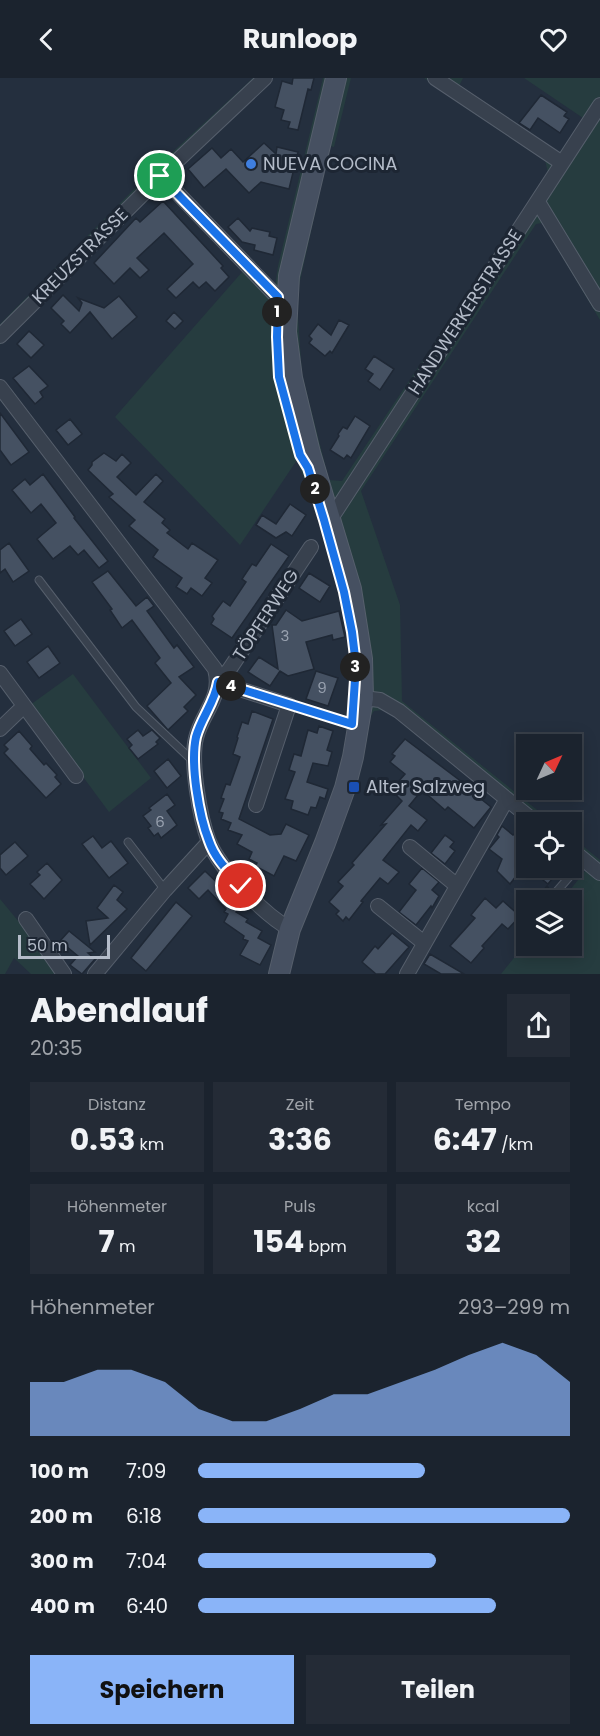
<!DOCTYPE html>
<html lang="de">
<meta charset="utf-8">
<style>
:root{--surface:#1b232e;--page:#242b36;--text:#f1f3f6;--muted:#a0a4aa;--line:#39404a;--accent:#8ab4f8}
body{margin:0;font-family:Poppins,sans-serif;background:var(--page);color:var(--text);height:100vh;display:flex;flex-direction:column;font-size:22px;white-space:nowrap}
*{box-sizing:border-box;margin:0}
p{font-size:20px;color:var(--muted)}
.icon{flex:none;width:33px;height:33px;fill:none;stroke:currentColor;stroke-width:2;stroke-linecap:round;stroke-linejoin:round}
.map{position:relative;height:896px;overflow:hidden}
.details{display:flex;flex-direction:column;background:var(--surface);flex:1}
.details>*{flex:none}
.needle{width:39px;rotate:46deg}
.controls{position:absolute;left:516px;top:656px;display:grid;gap:12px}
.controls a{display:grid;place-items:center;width:66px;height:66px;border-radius:0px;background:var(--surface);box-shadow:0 3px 15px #0003,0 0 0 2px var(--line);font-size:30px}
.scale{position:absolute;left:18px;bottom:15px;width:92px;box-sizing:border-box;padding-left:6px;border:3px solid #b4bcc9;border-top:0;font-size:16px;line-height:21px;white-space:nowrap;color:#b4bcc9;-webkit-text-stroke:4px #1d2633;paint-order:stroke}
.pin{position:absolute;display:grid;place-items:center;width:51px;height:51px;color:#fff;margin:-26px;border:3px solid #fff;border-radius:50%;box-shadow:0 2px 6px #0007}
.km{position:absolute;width:30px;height:30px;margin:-15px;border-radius:50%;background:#222;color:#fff;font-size:16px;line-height:30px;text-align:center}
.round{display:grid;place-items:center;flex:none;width:63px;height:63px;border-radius:0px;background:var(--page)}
.head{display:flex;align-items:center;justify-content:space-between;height:102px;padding:0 30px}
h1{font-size:33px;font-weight:700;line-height:45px}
.metrics{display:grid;grid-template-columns:repeat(3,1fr);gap:9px;height:102px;padding:6px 30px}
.metrics div{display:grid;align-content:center;border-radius:0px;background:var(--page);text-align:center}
.metrics b{font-size:30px;font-weight:700}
.metrics small{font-size:16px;font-weight:400}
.metrics p{font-size:16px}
.chart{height:168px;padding:12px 30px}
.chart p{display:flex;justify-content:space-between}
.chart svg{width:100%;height:108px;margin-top:6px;fill:var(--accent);opacity:.7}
.primary-button{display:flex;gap:12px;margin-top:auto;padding:12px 30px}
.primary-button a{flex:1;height:69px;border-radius:0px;background:var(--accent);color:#111;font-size:24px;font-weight:700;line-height:69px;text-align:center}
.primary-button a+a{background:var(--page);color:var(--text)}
ul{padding:0 30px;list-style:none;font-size:20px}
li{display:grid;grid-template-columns:96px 72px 1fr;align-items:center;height:45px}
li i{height:15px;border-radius:8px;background:var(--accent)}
header{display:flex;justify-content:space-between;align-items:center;height:78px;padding:0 30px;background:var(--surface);font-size:27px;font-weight:700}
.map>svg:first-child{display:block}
</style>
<header><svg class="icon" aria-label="back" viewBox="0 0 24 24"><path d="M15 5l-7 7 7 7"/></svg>Runloop<svg class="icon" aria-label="heart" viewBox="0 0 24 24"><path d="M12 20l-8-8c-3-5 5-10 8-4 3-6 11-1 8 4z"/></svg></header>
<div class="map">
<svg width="600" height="896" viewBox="0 0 600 896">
<rect width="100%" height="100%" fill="#242f3e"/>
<!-- green -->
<path fill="#263c3f" d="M 253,0 L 272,0 L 163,102 L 0,267 L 0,246 L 153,92 Z
M 323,0 L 351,0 L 334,69 L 330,68 L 298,212 L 298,240 L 302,296 L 329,402 L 342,403 L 548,95 L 545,82 L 424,0 L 463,0 L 459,8 L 559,76 L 583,40 L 524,0 L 600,0 L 600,242 L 542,145 L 536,146 L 361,413 L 400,527 L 402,623 L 552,744 L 527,744 L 391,634 L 383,632 L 374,633 L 368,642 L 351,637 C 361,549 328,463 297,382 L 240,467 L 115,339 L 243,193 L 273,222 L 278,188 Z
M 73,596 L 151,700 L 109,734 L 30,627 Z
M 572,759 L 600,782 L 600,896 L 501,896 L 526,865 L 526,867 L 572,867 L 572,822 L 562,822 L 586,792 L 572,780 Z
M 0,821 L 43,873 L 59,896 L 31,896 L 14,880 L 5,896 L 0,896 Z"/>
<!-- building -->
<path fill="#455162" stroke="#1f2835" stroke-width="1.5" d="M 293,0 L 314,0 L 311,12 L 308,11 L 298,52 L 288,50 L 290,44 L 281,42 L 284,32 L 275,29 L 282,3 L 292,6 Z
M 541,17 L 567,34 L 564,38 L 569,41 L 560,55 L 538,40 L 530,52 L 519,45 Z
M 264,65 L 276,76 L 277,69 L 298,74 L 289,111 L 261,104 L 249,115 L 226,91 L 204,110 L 188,91 L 212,70 L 221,80 L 231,71 L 243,84 Z
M 163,123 L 223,188 L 221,190 L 229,199 L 215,213 L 206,204 L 199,210 L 193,204 L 176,220 L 167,211 L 193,186 L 164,155 L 137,180 L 149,192 L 140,200 L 130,190 L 114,206 L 94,185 L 136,140 L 140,144 Z
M 238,140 L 250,153 L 252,150 L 270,154 L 269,158 L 277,160 L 273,177 L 254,172 L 255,167 L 242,164 L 228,149 Z
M 63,217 L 79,233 L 82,225 L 78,220 L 104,230 L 119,218 L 137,239 L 112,261 L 90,234 L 70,255 L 61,246 L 64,243 L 51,230 Z
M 174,234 L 183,243 L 175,251 L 166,243 Z
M 339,242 L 349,247 L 332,275 L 330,273 L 325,278 L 309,265 L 312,261 L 309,258 L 318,246 L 331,257 Z
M 29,253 L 44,267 L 31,280 L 17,266 Z
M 374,278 L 394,291 L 380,312 L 368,303 L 373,296 L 365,291 Z
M 29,288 L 48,308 L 40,314 L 43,319 L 35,326 L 13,300 Z
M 0,335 L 29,374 L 11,387 L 0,372 Z
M 355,338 L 370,348 L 351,380 L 347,377 L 344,381 L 330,372 L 339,358 L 338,356 L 343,349 L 347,351 Z
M 70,341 L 82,356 L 68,367 L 56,352 Z
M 104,375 L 116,383 L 122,376 L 131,385 L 117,399 L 136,417 L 156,396 L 163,403 L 144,424 L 165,441 L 162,445 L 170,452 L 167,455 L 188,471 L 192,465 L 218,482 L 205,500 L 212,505 L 202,518 L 191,510 L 187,516 L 176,509 L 182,500 L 153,479 L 158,472 L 129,448 L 135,442 L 109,419 L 113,416 L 88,392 L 92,387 L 92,384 Z
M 43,396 L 75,439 L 74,440 L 108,483 L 99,490 L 84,472 L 78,477 L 70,468 L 53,481 L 37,461 L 56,445 L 41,426 L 31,435 L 12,412 L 25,401 L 30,407 Z
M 290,426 L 306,437 L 292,458 L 286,454 L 276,460 L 256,447 L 262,437 L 276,446 Z
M 9,465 L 29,493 L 13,504 L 5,491 L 0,495 L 0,472 Z
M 271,466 L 289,478 L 232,560 L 211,546 L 214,541 L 212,538 L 223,523 L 230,528 L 246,504 L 242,501 L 252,486 L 256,488 Z
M 108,493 L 136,528 L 147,519 L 154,528 L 147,533 L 174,570 L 177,567 L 194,589 L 179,599 L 196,617 L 184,629 L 188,633 L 168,652 L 147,628 L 171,605 L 155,585 L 160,580 L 132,542 L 122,550 L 110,532 L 112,531 L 92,504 Z
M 309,495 L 330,508 L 320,524 L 299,510 Z
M 286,532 L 302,543 L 339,533 L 345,559 L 333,562 L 332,557 L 306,564 L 314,591 L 288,598 L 280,593 L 270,608 L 248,594 L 259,579 L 278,591 L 272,547 L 276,547 Z
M 21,541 L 32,556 L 15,568 L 4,553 Z
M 48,568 L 60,585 L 39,600 L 27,584 Z
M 316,593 L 338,600 L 328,628 L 306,621 Z
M 252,633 L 273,641 L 239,741 L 270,757 L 281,756 L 286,746 L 309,757 L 296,783 L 284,778 L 274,798 L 255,788 L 257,785 L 249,781 L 252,774 L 237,766 L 242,757 L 228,752 L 231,745 L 221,741 L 223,735 L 219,734 L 224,721 L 221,720 L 226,706 L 230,707 L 240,679 L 233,676 L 238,660 L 237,659 L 242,644 L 248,646 Z
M 319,648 L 333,653 L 327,672 L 332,674 L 328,688 L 313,685 L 307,704 L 328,711 L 325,721 L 320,719 L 316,730 L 311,729 L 308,737 L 291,731 L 293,723 L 285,721 L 295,694 L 289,692 L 294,676 L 301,678 L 308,652 L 317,655 Z
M 138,652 L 143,658 L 152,652 L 160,660 L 156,664 L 158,666 L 138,681 L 129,670 L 132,667 L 127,661 Z
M 19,653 L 32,668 L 30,671 L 44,687 L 46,685 L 57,697 L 55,699 L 61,706 L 46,720 L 4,675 L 8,671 L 4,667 Z
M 405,661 L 466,707 L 469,703 L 480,712 L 476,717 L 491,729 L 474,750 L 448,729 L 445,732 L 422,712 L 409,728 L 427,742 L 418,753 L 411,747 L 383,782 L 399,794 L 388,806 L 380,800 L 361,823 L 363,824 L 349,842 L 346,839 L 343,843 L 336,836 L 339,833 L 329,824 L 343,808 L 338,804 L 354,787 L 352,785 L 386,746 L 381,747 L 402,723 L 391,712 L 405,696 L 390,684 L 395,678 L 392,676 Z
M 168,681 L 181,698 L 167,710 L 154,693 Z
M 167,716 L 175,727 L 167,733 L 177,747 L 161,760 L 158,755 L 154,758 L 148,750 L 151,748 L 143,738 L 151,732 L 149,730 Z
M 502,748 L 513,757 L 520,752 L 526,758 L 526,785 L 510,806 L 497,793 L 502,781 L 489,771 L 499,759 L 497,757 Z
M 445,757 L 454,764 L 450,769 L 455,773 L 445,786 L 431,775 Z
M 93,758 L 102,770 L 111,763 L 128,785 L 109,800 L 82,766 Z
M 15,764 L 28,778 L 6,797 L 0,790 L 0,777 Z
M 47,785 L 62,802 L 44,821 L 30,806 L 40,797 L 37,794 Z
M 527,789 L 562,789 L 548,806 Z
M 422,790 L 439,804 L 432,812 L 439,818 L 432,830 L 431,828 L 416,847 L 399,834 L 416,812 L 409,806 Z
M 205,793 L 232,819 L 241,825 L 236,834 L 248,841 L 246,844 L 262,853 L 258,860 L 271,867 L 260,887 L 240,877 L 248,863 L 243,861 L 244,858 L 224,844 L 228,836 L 224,834 L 226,831 L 208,812 L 199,821 L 188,810 Z
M 114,807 L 123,814 L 117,822 L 127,831 L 90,867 L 86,843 L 108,840 L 97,830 Z
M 547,808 L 554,818 L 559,818 L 564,822 L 536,822 Z
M 485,820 L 496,830 L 503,823 L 520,838 L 508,851 L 502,846 L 482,868 L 484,870 L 471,885 L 450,868 L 475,840 L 471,837 Z
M 176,824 L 192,838 L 146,893 L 131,880 Z
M 69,853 L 95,874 L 88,875 L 95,881 L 82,896 L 70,887 L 78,878 L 60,863 Z
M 392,855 L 409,869 L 385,896 L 376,896 L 362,884 L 375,868 L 378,871 Z
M 430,876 L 464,896 L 441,896 L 424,886 Z"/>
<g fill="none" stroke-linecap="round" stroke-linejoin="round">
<!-- lane casing -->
<g stroke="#565f6c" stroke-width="9">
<path id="lane" d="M 39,502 L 136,629 L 194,684
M 128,764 L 165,812
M 557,813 L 584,782"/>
</g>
<!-- street casing -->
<g stroke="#565f6c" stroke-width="16">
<path id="street" d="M 435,0 L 562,85
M 161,98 L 287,229
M 538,124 L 600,226
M 0,258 L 161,98 L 265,0
M 0,309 L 215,591 C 223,620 202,634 196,660 C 190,685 200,740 209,764 C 221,792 263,836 290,851
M 330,442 L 600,27
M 0,595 L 76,698
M 363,620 L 380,622 L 399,633 L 535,744
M 0,651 L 24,628
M 256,727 L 289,627 L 218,604 L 229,592 L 311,469
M 410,769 L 456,807
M 572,772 L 600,795
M 378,828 L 424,865
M 26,841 L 64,896
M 95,896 L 165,812 L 209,764
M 407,896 L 507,721"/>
</g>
<!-- secondary casing -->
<g stroke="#565f6c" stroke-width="22">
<path id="secondary" d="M 279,896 L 290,851 L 325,765 L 345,710 L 353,679 L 363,620 L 362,581 L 351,511 L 310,375 L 292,300 L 286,254 L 289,198 L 336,0"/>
</g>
<!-- path -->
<path stroke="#44595c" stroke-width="2" stroke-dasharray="4.5 4.5" stroke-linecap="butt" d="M 301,631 L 344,644"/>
<!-- lane -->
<use href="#lane" stroke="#38414e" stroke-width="7"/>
<!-- street -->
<use href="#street" stroke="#38414e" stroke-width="14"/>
<!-- secondary -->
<use href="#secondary" stroke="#465061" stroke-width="20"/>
</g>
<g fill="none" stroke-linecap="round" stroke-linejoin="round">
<!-- route casing -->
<g stroke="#fff" stroke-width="12">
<path id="route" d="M 160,98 L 278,219 L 277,259 L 279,299 L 300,377 L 308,390 L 324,442 L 344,514 L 352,554 L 356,587 L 352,646 L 218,604 C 215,624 201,640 196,659 C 190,686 199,738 209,763 C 215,781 229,794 241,808"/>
</g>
<!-- route -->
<use href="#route" stroke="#1a73e8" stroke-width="8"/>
</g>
<!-- markers -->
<circle fill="#3f7fe0" stroke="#1d2633" stroke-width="2" cx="251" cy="86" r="6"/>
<rect fill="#1a4fb4" stroke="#1d2633" stroke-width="2" x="348" y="703" width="12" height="12" rx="3"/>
<g text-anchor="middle" stroke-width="6" stroke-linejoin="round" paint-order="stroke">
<!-- number labels -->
<g font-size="15" fill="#98a1af">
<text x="285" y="563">3</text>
<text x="322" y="615">9</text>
<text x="160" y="749">6</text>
</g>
<!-- poi labels -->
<g font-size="18" fill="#b4bcc9" stroke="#1d2633" text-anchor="start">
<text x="263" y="92">NUEVA COCINA</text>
<text x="366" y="715">Alter Salzweg</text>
</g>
<!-- street labels -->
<g font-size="18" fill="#b4bcc9" stroke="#1d2633">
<text transform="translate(80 178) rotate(-45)" y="6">KREUZSTRASSE</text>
<text transform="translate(465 234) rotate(-57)" y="6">HANDWERKERSTRASSE</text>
<text transform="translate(266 537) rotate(-57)" y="6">TÖPFERWEG</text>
</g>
</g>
</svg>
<div class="controls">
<a><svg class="needle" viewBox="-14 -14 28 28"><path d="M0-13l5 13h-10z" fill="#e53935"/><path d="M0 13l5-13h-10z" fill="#a0a4aa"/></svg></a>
<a><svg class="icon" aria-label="locate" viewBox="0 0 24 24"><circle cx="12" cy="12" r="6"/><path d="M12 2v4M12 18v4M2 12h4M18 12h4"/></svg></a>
<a><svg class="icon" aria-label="layers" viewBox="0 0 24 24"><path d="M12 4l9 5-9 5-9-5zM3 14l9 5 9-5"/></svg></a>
</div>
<div class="scale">50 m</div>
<div class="pin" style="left:160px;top:98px;background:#1e9e55"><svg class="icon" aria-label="arrive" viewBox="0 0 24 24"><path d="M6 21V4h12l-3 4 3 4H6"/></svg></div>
<div class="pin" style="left:241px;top:808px;background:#d93025"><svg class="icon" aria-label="check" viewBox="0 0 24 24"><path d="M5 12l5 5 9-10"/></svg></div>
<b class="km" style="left:277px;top:234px">1</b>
<b class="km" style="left:315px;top:411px">2</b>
<b class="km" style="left:355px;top:589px">3</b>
<b class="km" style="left:231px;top:608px">4</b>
</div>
<section class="details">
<div class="head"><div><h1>Abendlauf</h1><p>20:35</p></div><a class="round"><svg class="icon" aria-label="share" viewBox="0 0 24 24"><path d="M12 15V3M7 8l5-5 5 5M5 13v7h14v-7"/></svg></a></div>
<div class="metrics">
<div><p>Distanz</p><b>0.53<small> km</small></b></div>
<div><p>Zeit</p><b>3:36</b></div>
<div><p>Tempo</p><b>6:47<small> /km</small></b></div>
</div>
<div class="metrics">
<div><p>Höhenmeter</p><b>7<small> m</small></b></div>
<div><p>Puls</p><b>154<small> bpm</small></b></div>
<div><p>kcal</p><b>32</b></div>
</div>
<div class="chart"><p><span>Höhenmeter</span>293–299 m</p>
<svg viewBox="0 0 160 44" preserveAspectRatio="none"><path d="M0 44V22L10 22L20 17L30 17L40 22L50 33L60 38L70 38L80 33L90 27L100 27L110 22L120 17L130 11L140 6L150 11L160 22V44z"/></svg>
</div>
<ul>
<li><b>100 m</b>7:09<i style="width:61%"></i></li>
<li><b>200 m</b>6:18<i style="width:100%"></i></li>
<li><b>300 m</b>7:04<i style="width:64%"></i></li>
<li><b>400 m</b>6:40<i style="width:80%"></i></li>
</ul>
<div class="primary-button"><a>Speichern</a><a>Teilen</a></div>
</section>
